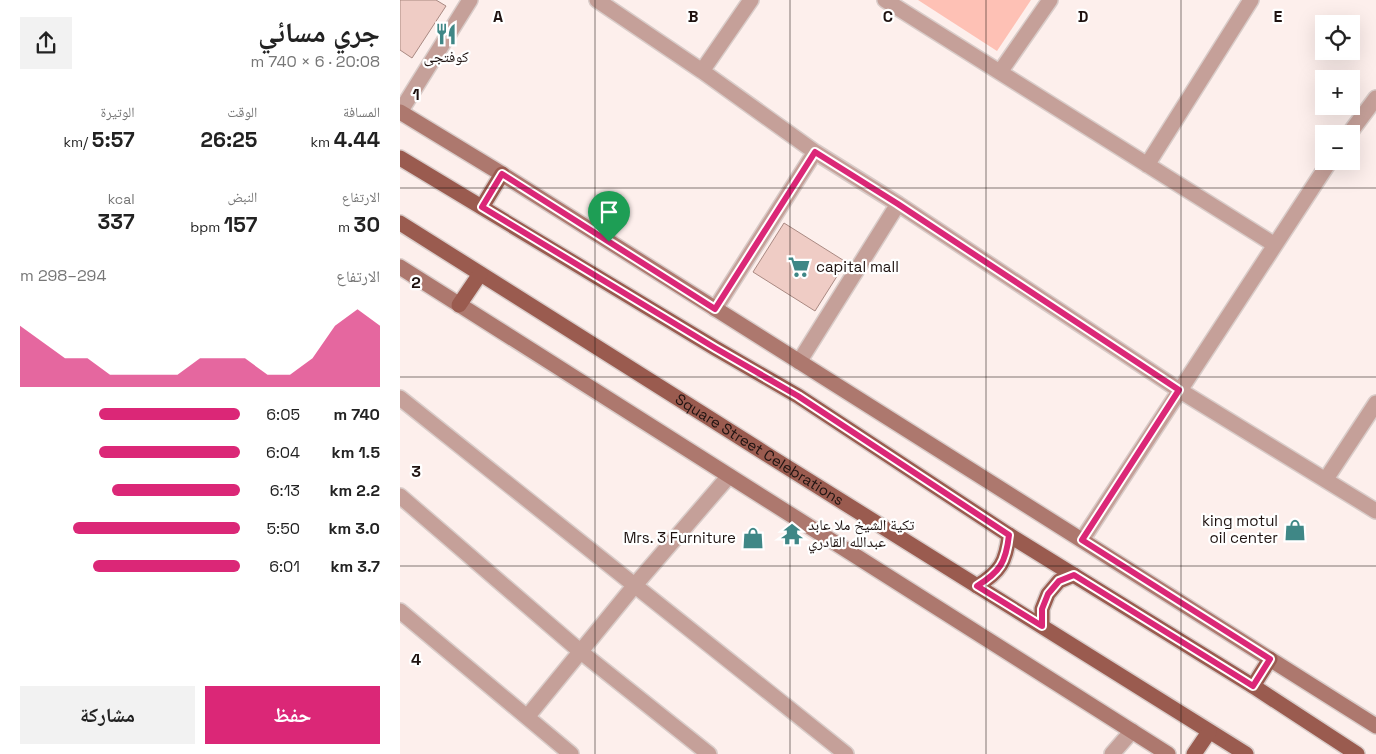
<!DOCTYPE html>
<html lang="ar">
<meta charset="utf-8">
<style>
:root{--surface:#fff;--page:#f2f2f2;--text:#222;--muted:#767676;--accent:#db2777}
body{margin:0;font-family:"Space Grotesk","Noto Naskh Arabic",sans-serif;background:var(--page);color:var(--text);direction:rtl;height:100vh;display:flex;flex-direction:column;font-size:19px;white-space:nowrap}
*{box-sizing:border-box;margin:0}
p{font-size:16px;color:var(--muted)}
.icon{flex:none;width:28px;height:28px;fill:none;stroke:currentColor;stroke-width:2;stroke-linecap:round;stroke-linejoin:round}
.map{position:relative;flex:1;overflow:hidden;direction:ltr}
.sheet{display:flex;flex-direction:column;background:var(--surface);width:400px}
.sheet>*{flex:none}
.controls{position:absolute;left:915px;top:15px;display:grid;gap:10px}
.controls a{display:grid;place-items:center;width:45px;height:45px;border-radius:0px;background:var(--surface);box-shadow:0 5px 20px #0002;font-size:25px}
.pin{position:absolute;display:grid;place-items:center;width:42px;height:42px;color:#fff;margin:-51px -21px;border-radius:50% 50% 50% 0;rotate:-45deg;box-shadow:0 0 5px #0007}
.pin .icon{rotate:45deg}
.round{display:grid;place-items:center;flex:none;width:52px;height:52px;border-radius:0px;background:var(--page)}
.headline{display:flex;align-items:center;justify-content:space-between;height:85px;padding:0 20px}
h1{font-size:28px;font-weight:700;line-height:38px}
.figures{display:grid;grid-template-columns:repeat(3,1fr);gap:8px;height:85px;padding:5px 20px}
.figures div{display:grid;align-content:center}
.figures b{font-size:21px;font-weight:700}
.figures small{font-size:14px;font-weight:400}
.figures p{font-size:14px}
.chart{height:140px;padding:10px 20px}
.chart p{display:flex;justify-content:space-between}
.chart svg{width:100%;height:90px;margin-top:5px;fill:var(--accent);opacity:.7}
.cta{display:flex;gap:10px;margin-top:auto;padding:10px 20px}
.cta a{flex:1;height:58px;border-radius:0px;background:var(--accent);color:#fff;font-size:20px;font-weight:700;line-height:58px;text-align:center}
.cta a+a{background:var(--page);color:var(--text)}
ul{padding:0 20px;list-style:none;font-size:16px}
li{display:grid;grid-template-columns:80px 60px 1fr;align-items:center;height:38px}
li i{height:12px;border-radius:6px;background:var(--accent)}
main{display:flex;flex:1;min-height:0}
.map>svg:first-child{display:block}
</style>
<main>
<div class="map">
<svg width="976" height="754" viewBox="0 0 976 754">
<rect width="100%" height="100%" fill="#fdefec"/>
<!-- green -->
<path fill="#fec1b5" d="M 518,0 L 631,0 L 597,51 Z"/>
<!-- building -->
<path fill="#efccc5" stroke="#a98982" d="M 0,0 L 36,0 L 46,6 L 12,58 L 0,50 Z
M 384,223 L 446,262 L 415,311 L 353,272 Z"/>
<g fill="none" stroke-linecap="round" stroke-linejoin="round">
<!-- minor casing -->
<g stroke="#d9ccc9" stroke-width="18">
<path id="minor" d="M 197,0 L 302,71 L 415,152 L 498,204 L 779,390 L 976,511
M 485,0 L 875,245
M 302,71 L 351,0
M 600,72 L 650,0
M 0,112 L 70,0
M 949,134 L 976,98
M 747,165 L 851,0
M 315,309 L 415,152
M 399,362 L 498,204
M 0,398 L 446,754
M 926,479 L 976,403
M 0,496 L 181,652 L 309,754
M 682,540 L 930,161
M 0,611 L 171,754
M 127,717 L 235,585 L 329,476
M 712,754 L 732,731"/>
</g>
<!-- secondary casing -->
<g stroke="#d9ccc9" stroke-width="18">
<path id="secondary" d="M 0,112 L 102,174 L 976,726
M 0,267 L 768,754"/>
</g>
<!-- primary casing -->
<g stroke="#d9ccc9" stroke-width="18">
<g id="primary">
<path d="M 0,158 L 315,348 L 398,396 L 609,535 L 853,686 L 957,754"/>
<path d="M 82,207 L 102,174"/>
<path id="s1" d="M 0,223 L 366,454 L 846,754"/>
<path d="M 59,305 L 80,274"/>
<path d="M 577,586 C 600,572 606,562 609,535"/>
<path d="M 642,626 L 642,609 L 648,594 L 659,581 L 674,575"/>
<path d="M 853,686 L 870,659"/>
<path d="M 794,754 L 809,732"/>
</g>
</g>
<!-- minor -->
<use href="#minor" stroke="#c5a099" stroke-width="15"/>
<!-- secondary -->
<use href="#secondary" stroke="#ad786e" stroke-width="15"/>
<!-- primary -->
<use href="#primary" stroke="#9a5b4f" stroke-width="15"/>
</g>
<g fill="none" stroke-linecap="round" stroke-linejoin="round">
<!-- route casing -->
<g stroke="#fff" stroke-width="10">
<path id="route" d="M 415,152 L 498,204 L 779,390 L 682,540 L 870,659 L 853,686 L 674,575 L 659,581 L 648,594 L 642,609 L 642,626 L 577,586 C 600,572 606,562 609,535 L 398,396 L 315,348 L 82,207 L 102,174 L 315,309 Z"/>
</g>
<!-- route -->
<use href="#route" stroke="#db2777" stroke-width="6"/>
</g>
<!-- grid -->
<path fill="none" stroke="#1f1311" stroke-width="1" stroke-opacity="0.55" d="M 195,0 L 195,754M 390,0 L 390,754M 586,0 L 586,754M 781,0 L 781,754M 0,188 L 976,188M 0,377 L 976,377M 0,566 L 976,566"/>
<!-- icons -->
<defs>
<g id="restaurant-bare" transform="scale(1.725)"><path d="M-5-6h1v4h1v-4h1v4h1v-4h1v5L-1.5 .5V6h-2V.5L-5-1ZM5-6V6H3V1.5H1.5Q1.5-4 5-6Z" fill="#3f8786" stroke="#fff" stroke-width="2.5" paint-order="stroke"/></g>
<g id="supermarket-bare" transform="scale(1.725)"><path d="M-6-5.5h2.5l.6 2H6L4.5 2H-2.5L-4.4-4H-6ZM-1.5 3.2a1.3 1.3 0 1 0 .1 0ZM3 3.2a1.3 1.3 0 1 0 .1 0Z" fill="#3f8786" stroke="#fff" stroke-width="2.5" paint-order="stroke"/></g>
<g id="shop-bare" transform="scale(1.725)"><path d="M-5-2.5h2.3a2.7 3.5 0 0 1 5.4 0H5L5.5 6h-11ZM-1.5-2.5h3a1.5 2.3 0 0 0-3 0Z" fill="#3f8786" stroke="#fff" stroke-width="2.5" paint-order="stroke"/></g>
<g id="temple-bare" transform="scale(1.725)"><path d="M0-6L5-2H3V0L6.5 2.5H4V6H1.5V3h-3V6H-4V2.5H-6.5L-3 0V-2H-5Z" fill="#3f8786" stroke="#fff" stroke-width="2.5" paint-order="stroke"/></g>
</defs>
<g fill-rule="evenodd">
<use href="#restaurant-bare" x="46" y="34"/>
<use href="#supermarket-bare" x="399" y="267"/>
<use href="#shop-bare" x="895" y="530"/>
<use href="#temple-bare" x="392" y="534"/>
<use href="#shop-bare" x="353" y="538"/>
</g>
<g text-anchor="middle" stroke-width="4.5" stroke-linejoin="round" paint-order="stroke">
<!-- poi labels -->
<g font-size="15" fill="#1f1311" stroke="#fff" text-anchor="start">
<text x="46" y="62" text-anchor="middle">كوفتجى</text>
<text x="416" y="272">capital mall</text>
<text x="878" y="526" text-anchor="end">king motul<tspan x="878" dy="17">oil center</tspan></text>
<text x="408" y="530">تكية الشيخ ملا عابد<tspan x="408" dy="17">عبدالله القادري</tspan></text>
<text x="336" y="543" text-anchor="end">Mrs. 3 Furniture</text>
</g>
<!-- street labels -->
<g font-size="15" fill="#1f1311" stroke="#fff">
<text dy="5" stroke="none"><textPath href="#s1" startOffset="425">Square Street Celebrations</textPath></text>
</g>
</g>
<g font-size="16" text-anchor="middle" font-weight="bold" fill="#1f1311" stroke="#fff" stroke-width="4.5" stroke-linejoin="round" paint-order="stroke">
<text x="98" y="22">A</text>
<text x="293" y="22">B</text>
<text x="488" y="22">C</text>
<text x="683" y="22">D</text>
<text x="878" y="22">E</text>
<text x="16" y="100">1</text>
<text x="16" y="288">2</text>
<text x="16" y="477">3</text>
<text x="16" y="665">4</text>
</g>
</svg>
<div class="controls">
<a><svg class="icon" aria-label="locate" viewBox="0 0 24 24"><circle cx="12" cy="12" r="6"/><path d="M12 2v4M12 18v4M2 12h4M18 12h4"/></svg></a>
<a>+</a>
<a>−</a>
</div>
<div class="pin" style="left:209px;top:242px;background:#1e9e55"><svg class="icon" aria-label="arrive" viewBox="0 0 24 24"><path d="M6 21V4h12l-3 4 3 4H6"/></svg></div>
</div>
<section class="sheet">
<div class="headline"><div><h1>جري مسائي</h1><p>20:08 · 6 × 740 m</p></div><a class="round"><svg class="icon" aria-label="share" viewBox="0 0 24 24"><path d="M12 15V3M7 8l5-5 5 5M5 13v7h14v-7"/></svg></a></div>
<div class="figures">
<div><p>المسافة</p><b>4.44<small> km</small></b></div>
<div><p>الوقت</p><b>26:25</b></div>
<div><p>الوتيرة</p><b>5:57<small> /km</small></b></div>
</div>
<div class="figures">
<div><p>الارتفاع</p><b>30<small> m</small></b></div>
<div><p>النبض</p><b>157<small> bpm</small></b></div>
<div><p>kcal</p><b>337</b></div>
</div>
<div class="chart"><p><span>الارتفاع</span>294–298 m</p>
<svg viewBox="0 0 160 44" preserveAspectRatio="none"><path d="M0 44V14L10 22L20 30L30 30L40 38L50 38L60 38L70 38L80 30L90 30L100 30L110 38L120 38L130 30L140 14L150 6L160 14V44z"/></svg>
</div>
<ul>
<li><b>740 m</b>6:05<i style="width:64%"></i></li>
<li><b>1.5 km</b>6:04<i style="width:64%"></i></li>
<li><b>2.2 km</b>6:13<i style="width:58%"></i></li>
<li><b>3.0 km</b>5:50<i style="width:76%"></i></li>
<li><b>3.7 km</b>6:01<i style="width:67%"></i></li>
</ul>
<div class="cta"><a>حفظ</a><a>مشاركة</a></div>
</section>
</main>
